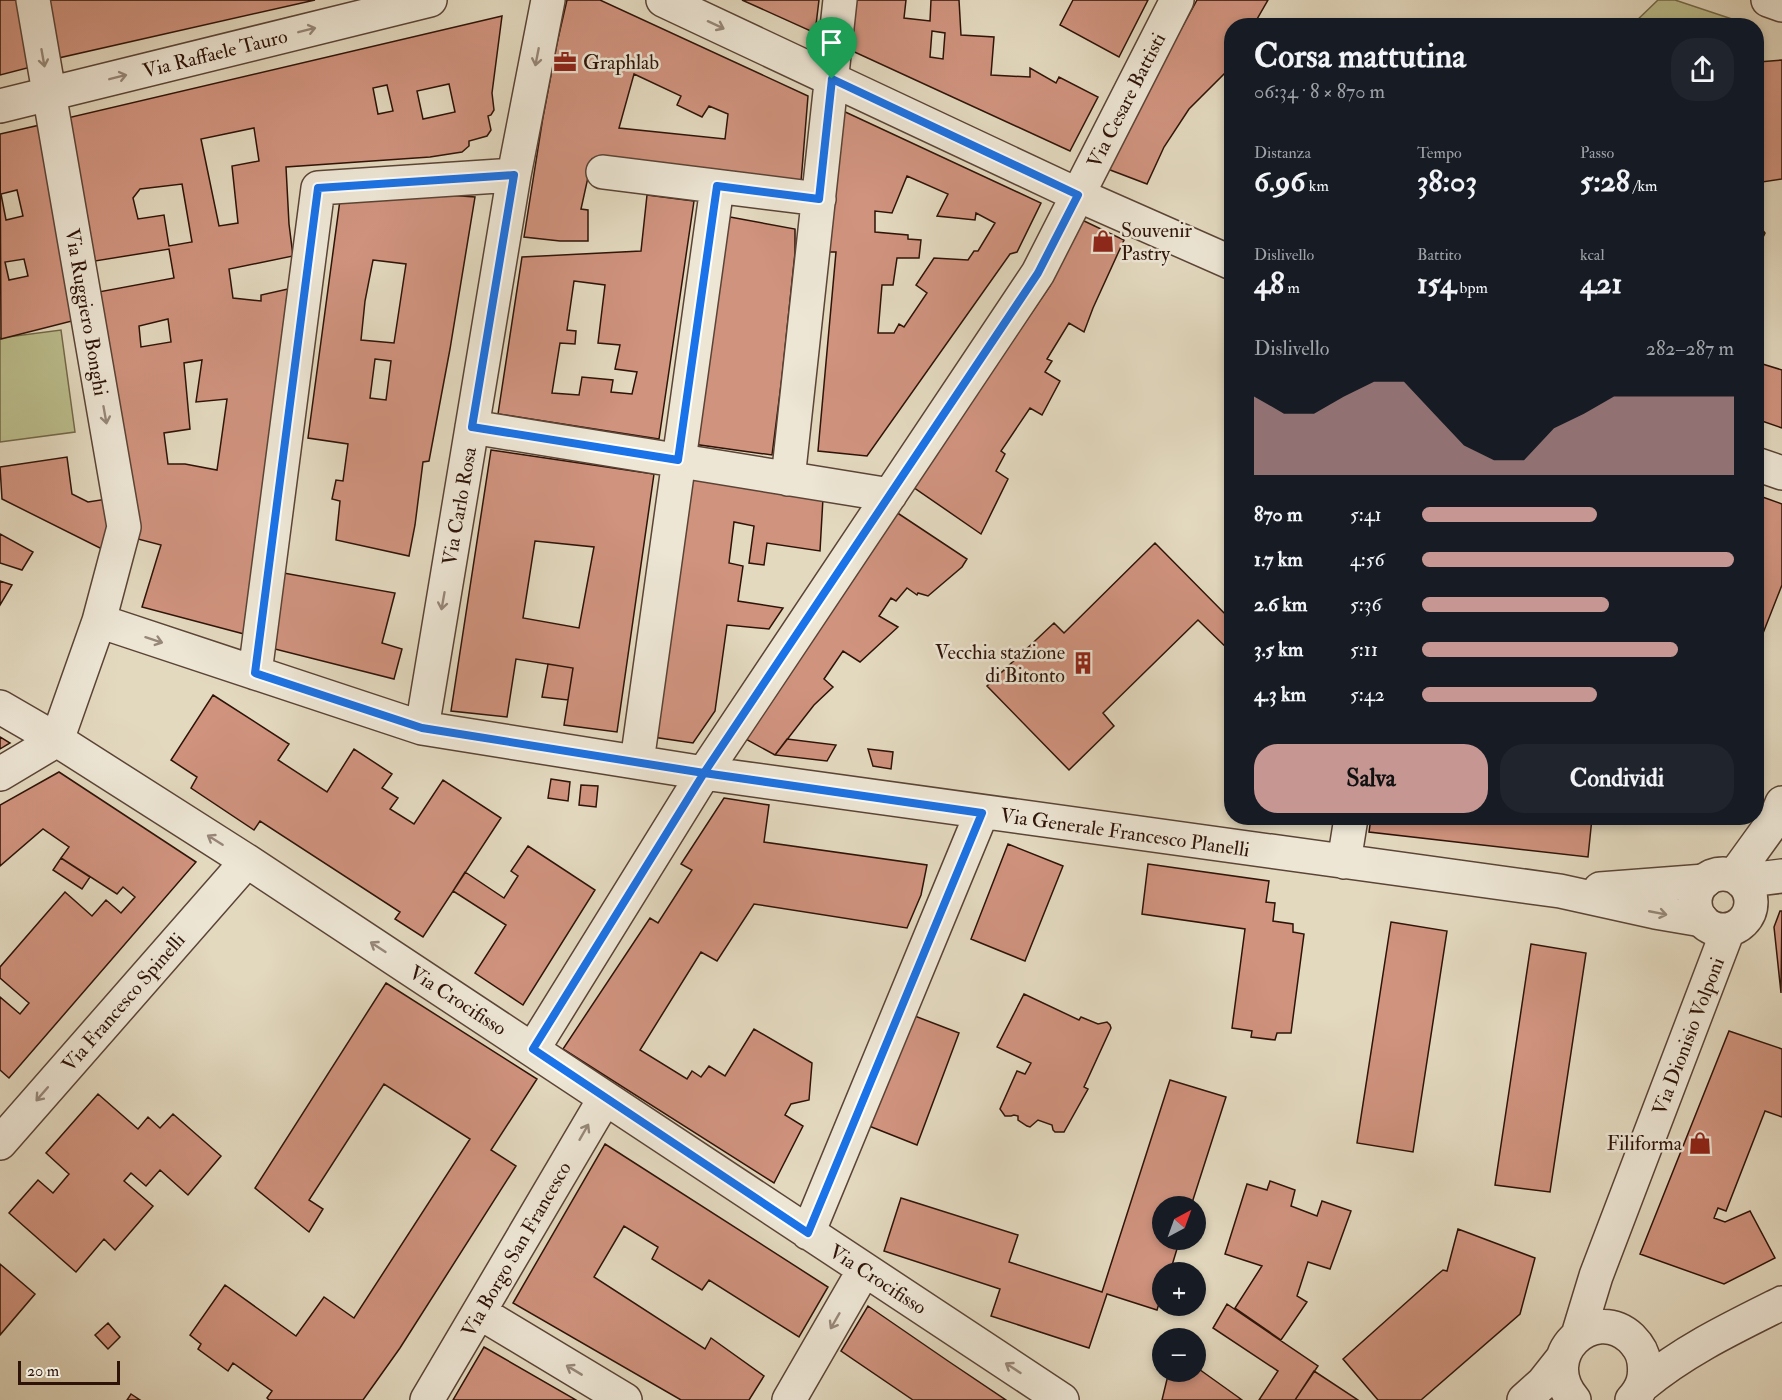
<!DOCTYPE html>
<html lang="it">
<meta charset="utf-8">
<style>
:root{--surface:#171b24;--page:#20242c;--text:#f1f3f6;--muted:#9ea1a6;--accent:#c59692}
body{margin:0;font-family:"IM FELL Double Pica",serif;background:var(--page);color:var(--text);height:100vh;display:flex;flex-direction:column;font-size:22px;white-space:nowrap}
*{box-sizing:border-box;margin:0}
p{font-size:20px;color:var(--muted)}
.icon{flex:none;width:33px;height:33px;fill:none;stroke:currentColor;stroke-width:2;stroke-linecap:round;stroke-linejoin:round}
.map{position:relative;flex:1;overflow:hidden}
.drawer{position:absolute;left:1224px;top:18px;width:540px;height:807px;display:flex;flex-direction:column;background:var(--surface);border-radius:24px;box-shadow:0 3px 9px #0003}
.drawer>*{flex:none}
.needle{width:39px;rotate:41deg}
.buttons{position:absolute;left:1152px;top:1196px;display:grid;gap:12px}
.buttons a{display:grid;place-items:center;width:54px;height:54px;border-radius:50%;background:var(--surface);box-shadow:0 3px 9px #0003;font-size:30px}
.scale{position:absolute;left:18px;bottom:15px;width:102px;box-sizing:border-box;padding-left:6px;border:3px solid #2e1308;border-top:0;font-size:16px;line-height:21px;white-space:nowrap;color:#2e1308;-webkit-text-stroke:4px #ede6d5;paint-order:stroke}
.pin{position:absolute;display:grid;place-items:center;width:51px;height:51px;color:#fff;margin:-62px -26px;border-radius:50% 50% 50% 0;rotate:-45deg;box-shadow:0 0 6px #0007}
.pin .icon{rotate:45deg}
.round{display:grid;place-items:center;flex:none;width:63px;height:63px;border-radius:24px;background:var(--page)}
.head{display:flex;align-items:center;justify-content:space-between;height:102px;padding:0 30px}
h1{font-size:33px;font-weight:700;line-height:45px}
.metrics{display:grid;grid-template-columns:repeat(3,1fr);gap:9px;height:102px;padding:6px 30px}
.metrics div{display:grid;align-content:center}
.metrics b{font-size:30px;font-weight:700}
.metrics small{font-size:16px;font-weight:400}
.metrics p{font-size:16px}
.chart{height:168px;padding:12px 30px}
.chart p{display:flex;justify-content:space-between}
.chart svg{width:100%;height:108px;margin-top:6px;fill:var(--accent);opacity:.7}
.cta{display:flex;gap:12px;margin-top:auto;padding:12px 30px}
.cta a{flex:1;height:69px;border-radius:24px;background:var(--accent);color:#111;font-size:24px;font-weight:700;line-height:69px;text-align:center}
.cta a+a{background:var(--page);color:var(--text)}
ul{padding:0 30px;list-style:none;font-size:20px}
li{display:grid;grid-template-columns:96px 72px 1fr;align-items:center;height:45px}
li i{height:15px;border-radius:8px;background:var(--accent)}
.map>svg:first-child{display:block}
</style>
<div class="map">
<svg width="1782" height="1400" viewBox="0 0 1782 1400">
<rect width="100%" height="100%" fill="#e3d9bf"/>
<filter id="stains"><feTurbulence type="fractalNoise" baseFrequency=".00333" numOctaves="4"/><feColorMatrix values="0 0 0 0 .2 0 0 0 0 .09 0 0 0 0 .02 0 0 0 .5 -.17"/></filter>
<radialGradient id="worn" r=".72"><stop offset=".6" stop-color="#630" stop-opacity="0"/><stop offset="1" stop-color="#630" stop-opacity=".3"/></radialGradient>
<!-- green -->
<path fill="#bbbd8c" stroke="#74684a" stroke-width="1.5" d="M 1658,0 L 1675,0 L 1738,21 L 1736,26 L 1632,25 Z
M 61,330 L 75,432 L 0,442 L 0,338 Z"/>
<!-- building -->
<path fill="#d0937e" stroke="#2e1308" stroke-width="1.5" fill-rule="evenodd" d="M 0,0 L 20,0 L 31,67 L 0,75 Z
M 44,0 L 315,0 L 54,59 Z
M 567,0 L 600,0 L 808,96 L 801,182 L 592,159 L 581,209 L 588,210 L 588,241 L 560,241 L 524,237 L 543,117 L 557,43 ZM 634,74 L 681,96 L 677,105 L 702,117 L 709,106 L 728,114 L 725,139 L 619,128 Z
M 742,0 L 819,0 L 815,33 Z
M 853,0 L 906,0 L 904,18 L 930,21 L 931,0 L 959,0 L 961,35 L 994,37 L 991,75 L 1030,77 L 1030,68 L 1056,83 L 1059,77 L 1098,97 L 1070,151 L 848,49 ZM 932,31 L 945,33 L 943,59 L 930,57 Z
M 1073,0 L 1148,0 L 1119,57 L 1060,25 Z
M 1197,0 L 1268,0 L 1253,26 L 1232,26 L 1232,64 L 1229,69 L 1189,109 L 1164,147 L 1147,184 L 1105,168 Z
M 502,16 L 492,93 L 494,110 L 491,115 L 488,116 L 491,130 L 487,136 L 469,141 L 469,146 L 462,152 L 430,157 L 286,167 L 289,224 L 293,256 L 229,269 L 233,298 L 261,301 L 261,295 L 288,289 L 244,634 L 142,607 L 161,545 L 134,538 L 93,293 L 174,278 L 169,249 L 89,262 L 63,119 ZM 449,84 L 455,112 L 423,119 L 417,91 ZM 387,85 L 393,111 L 378,114 L 373,88 ZM 254,128 L 259,161 L 232,166 L 238,223 L 219,226 L 201,139 ZM 182,184 L 192,242 L 169,246 L 164,215 L 138,219 L 133,198 L 140,189 ZM 168,319 L 171,342 L 141,347 L 139,326 ZM 202,360 L 196,402 L 227,399 L 217,470 L 185,464 L 168,464 L 164,433 L 190,429 L 184,363 Z
M 1782,60 L 1782,179 L 1756,183 L 1756,67 L 1758,62 Z
M 841,110 L 1041,203 L 1017,252 L 1010,254 L 867,456 L 818,451 L 836,252 L 824,252 ZM 907,176 L 948,194 L 937,216 L 975,220 L 976,213 L 995,223 L 978,251 L 974,251 L 968,260 L 934,258 L 916,285 L 927,293 L 904,327 L 899,324 L 894,333 L 878,333 L 882,285 L 893,285 L 897,258 L 919,258 L 921,240 L 908,239 L 908,235 L 875,232 L 875,211 L 892,213 Z
M 40,125 L 72,321 L 1,339 L 0,134 ZM 17,190 L 23,216 L 6,220 L 1,194 ZM 24,259 L 28,276 L 9,280 L 5,262 Z
M 447,195 L 475,197 L 450,349 L 429,461 L 423,462 L 415,525 L 409,556 L 336,540 L 340,501 L 332,499 L 336,480 L 343,481 L 348,444 L 308,438 L 340,200 ZM 373,260 L 406,264 L 394,343 L 361,340 L 365,301 ZM 375,359 L 391,361 L 386,400 L 370,398 Z
M 647,195 L 694,201 L 659,439 L 498,414 L 522,257 L 641,251 ZM 574,281 L 605,285 L 598,343 L 620,345 L 615,369 L 637,372 L 632,394 L 611,392 L 613,380 L 582,377 L 579,395 L 552,393 L 560,343 L 575,344 L 576,331 L 567,330 Z
M 730,217 L 795,229 L 795,253 L 782,377 L 772,455 L 693,444 L 723,241 Z
M 1080,219 L 1124,240 L 1093,308 L 1084,332 L 1069,323 L 1047,359 L 1052,361 L 1045,372 L 1060,381 L 1042,415 L 1030,408 L 1001,451 L 1005,454 L 996,471 L 1008,479 L 981,534 L 913,487 L 1050,286 Z
M 1756,221 L 1765,233 L 1756,252 Z
M 1756,362 L 1782,370 L 1782,428 L 1756,419 Z
M 491,450 L 654,474 L 617,732 L 564,725 L 573,668 L 516,659 L 507,717 L 451,711 ZM 535,541 L 594,547 L 579,628 L 523,618 Z
M 67,457 L 72,494 L 88,502 L 107,499 L 113,533 L 104,550 L 2,499 L 0,467 Z
M 689,478 L 823,498 L 820,551 L 767,543 L 764,565 L 749,563 L 754,526 L 734,522 L 729,563 L 743,566 L 738,601 L 783,608 L 769,629 L 727,625 L 715,711 L 693,743 L 653,737 Z
M 1757,495 L 1782,504 L 1782,585 L 1756,651 Z
M 896,512 L 967,559 L 962,567 L 928,596 L 918,593 L 917,595 L 907,588 L 896,601 L 891,598 L 879,616 L 898,627 L 860,662 L 843,651 L 824,679 L 833,687 L 814,705 L 775,755 L 742,737 Z
M 0,534 L 33,552 L 22,570 L 0,563 Z
M 1155,543 L 1232,621 L 1232,653 L 1198,620 L 1103,713 L 1114,726 L 1069,770 L 987,686 L 1054,623 L 1064,633 Z
M 278,572 L 395,593 L 382,643 L 402,649 L 394,679 L 263,646 Z
M 0,581 L 12,585 L 0,605 Z
M 548,664 L 573,668 L 568,700 L 542,697 Z
M 213,695 L 289,744 L 278,760 L 327,792 L 354,749 L 392,774 L 382,788 L 398,798 L 390,809 L 414,824 L 443,780 L 501,818 L 423,937 L 395,919 L 400,912 L 260,821 L 254,830 L 191,788 L 197,777 L 171,760 Z
M 0,737 L 10,743 L 0,749 Z
M 787,739 L 836,745 L 827,761 L 775,755 Z
M 868,749 L 893,752 L 891,769 L 873,766 Z
M 59,772 L 196,862 L 9,1078 L 0,1070 L 0,997 L 20,1014 L 29,1003 L 0,978 L 0,967 L 65,892 L 92,916 L 106,900 L 121,913 L 135,897 L 123,887 L 117,894 L 61,858 L 69,847 L 43,829 L 0,866 L 0,805 Z
M 551,779 L 570,782 L 568,801 L 548,798 Z
M 581,785 L 598,786 L 596,807 L 579,805 Z
M 724,798 L 769,805 L 764,842 L 927,865 L 921,895 L 907,928 L 754,904 L 717,961 L 701,952 L 640,1050 L 687,1079 L 692,1071 L 701,1077 L 709,1066 L 725,1076 L 754,1029 L 812,1063 L 809,1100 L 791,1104 L 785,1115 L 803,1126 L 774,1183 L 563,1049 L 650,918 L 658,923 L 692,870 L 681,864 Z
M 1303,818 L 1329,818 L 1328,821 Z
M 1371,818 L 1592,818 L 1588,857 L 1369,832 Z
M 1008,844 L 1063,866 L 1025,961 L 971,939 Z
M 528,846 L 595,890 L 523,1005 L 475,973 L 506,925 L 453,891 L 465,872 L 504,898 L 518,876 L 511,871 Z
M 61,858 L 90,877 L 82,889 L 53,870 Z
M 1148,864 L 1269,881 L 1266,902 L 1275,903 L 1273,921 L 1293,924 L 1293,932 L 1304,934 L 1291,1033 L 1277,1033 L 1275,1040 L 1251,1037 L 1252,1031 L 1232,1028 L 1245,929 L 1142,914 Z
M 1780,911 L 1782,911 L 1781,993 L 1774,927 Z
M 1391,922 L 1447,931 L 1413,1152 L 1357,1143 Z
M 1531,944 L 1586,953 L 1550,1192 L 1495,1185 Z
M 386,983 L 537,1079 L 491,1150 L 516,1166 L 400,1348 L 363,1400 L 269,1400 L 267,1398 L 272,1391 L 233,1363 L 228,1371 L 198,1349 L 201,1344 L 190,1335 L 225,1285 L 296,1336 L 324,1297 L 354,1318 L 470,1139 L 384,1084 L 309,1200 L 323,1209 L 309,1232 L 255,1188 Z
M 1024,994 L 1079,1020 L 1081,1017 L 1098,1024 L 1107,1022 L 1110,1025 L 1111,1028 L 1084,1087 L 1088,1089 L 1064,1132 L 1055,1132 L 1053,1130 L 1052,1125 L 1038,1120 L 1030,1127 L 1027,1126 L 1018,1120 L 1018,1116 L 1014,1115 L 1011,1116 L 1005,1116 L 1000,1109 L 1017,1071 L 1025,1074 L 1031,1063 L 997,1047 Z
M 907,1013 L 959,1033 L 917,1145 L 864,1124 Z
M 1729,1031 L 1782,1049 L 1782,1117 L 1765,1111 L 1726,1211 L 1718,1208 L 1714,1218 L 1725,1222 L 1750,1211 L 1775,1258 L 1724,1284 L 1640,1254 Z
M 1170,1080 L 1226,1097 L 1191,1206 L 1162,1206 L 1162,1239 L 1180,1239 L 1170,1272 L 1162,1272 L 1162,1294 L 1157,1310 L 1107,1294 L 1089,1348 L 991,1316 L 1000,1289 L 884,1251 L 901,1198 L 1018,1235 L 1009,1262 L 1102,1292 Z
M 98,1094 L 138,1129 L 148,1117 L 160,1128 L 173,1114 L 221,1156 L 188,1195 L 160,1170 L 146,1186 L 131,1173 L 124,1181 L 153,1206 L 115,1250 L 104,1239 L 76,1272 L 9,1213 L 38,1180 L 53,1193 L 69,1174 L 46,1153 Z
M 605,1144 L 828,1287 L 799,1337 L 709,1280 L 702,1290 L 652,1259 L 658,1247 L 624,1226 L 594,1277 L 705,1349 L 711,1338 L 764,1376 L 749,1400 L 681,1400 L 513,1303 Z
M 1270,1181 L 1295,1190 L 1291,1206 L 1317,1216 L 1322,1201 L 1351,1211 L 1330,1269 L 1308,1262 L 1297,1296 L 1307,1302 L 1281,1340 L 1235,1308 L 1262,1266 L 1225,1254 L 1247,1184 L 1267,1190 Z
M 1458,1229 L 1535,1258 L 1520,1314 L 1421,1400 L 1378,1400 L 1343,1359 L 1437,1275 L 1443,1270 L 1447,1271 Z
M 0,1264 L 35,1294 L 0,1335 Z
M 1227,1304 L 1318,1366 L 1295,1400 L 1259,1400 L 1278,1371 L 1213,1328 Z
M 868,1306 L 948,1361 L 1006,1400 L 913,1400 L 841,1351 Z
M 108,1323 L 120,1337 L 108,1349 L 95,1335 Z
M 484,1347 L 576,1400 L 453,1400 Z
M 1196,1367 L 1238,1397 L 1242,1400 L 1162,1400 L 1169,1371 L 1196,1371 Z
M 1314,1371 L 1358,1400 L 1295,1400 Z
M 131,1394 L 140,1400 L 127,1400 Z"/>
<g fill="none" stroke-linecap="round" stroke-linejoin="round">
<!-- minor casing -->
<g stroke="#5b4436" stroke-width="36">
<path id="minor" d="M 663,0 L 1078,195 L 1232,263
M 1768,0 L 1782,5
M 0,106 L 430,0
M 603,172 L 819,199
M 472,427 L 890,495
M 1756,464 L 1782,473
M 788,479 L 840,0
M 99,621 L 422,728 L 704,773 L 1560,891 L 1655,912 L 1702,920
M 255,673 L 318,188 L 514,175
M 0,707 L 57,740 L 247,861 L 1062,1400
M 422,728 L 514,175 L 548,0
M 637,762 L 717,187
M 0,774 L 57,740 L 99,621 L 124,527 L 33,0
M 1344,862 L 1351,818
M 1600,889 L 1705,881
M 533,1049 L 704,773 L 1038,273 L 1177,0
M 0,1143 L 247,861
M 808,1233 L 982,812
M 479,1312 L 625,1400
M 427,1400 L 605,1098
M 789,1400 L 864,1270"/>
</g>
<!-- tertiary casing -->
<g stroke="#5b4436" stroke-width="36">
<path id="tertiary" d="M1695 902a28 28 0 1 1 56 0a28 28 0 1 1-56 0Z
M 1734,876 L 1776,818 L 1782,803
M 1741,881 L 1782,876
M 1578,1335 L 1596,1276 L 1728,930
M 1643,1385 C 1685,1350 1734,1327 1782,1303
M 1524,1400 L 1543,1383 L 1562,1359
M 1574,1400 C 1536,1356 1593,1303 1631,1338 C 1638,1345 1643,1352 1644,1362 C 1646,1377 1643,1388 1632,1400"/>
</g>
<!-- minor -->
<use href="#minor" stroke="#ede6d5" stroke-width="33"/>
<!-- tertiary -->
<use href="#tertiary" stroke="#ede6d5" stroke-width="33"/>
</g>
<!-- one-way arrows -->
<defs><path id="oneway-shaft" d="M-6 0H5M1.5-3L5.5 0L1.5 3" fill="none" stroke-width="1.6" stroke-linecap="round" stroke-linejoin="round" transform="scale(1.5)"/></defs>
<g stroke="#978779">
<use href="#oneway-shaft" transform="translate(716 25) rotate(25)"/>
<use href="#oneway-shaft" transform="translate(307 30) rotate(-14)"/>
<use href="#oneway-shaft" transform="translate(537 57) rotate(101)"/>
<use href="#oneway-shaft" transform="translate(43 58) rotate(80)"/>
<use href="#oneway-shaft" transform="translate(118 77) rotate(-14)"/>
<use href="#oneway-shaft" transform="translate(105 415) rotate(80)"/>
<use href="#oneway-shaft" transform="translate(443 601) rotate(100)"/>
<use href="#oneway-shaft" transform="translate(154 640) rotate(18)"/>
<use href="#oneway-shaft" transform="translate(215 840) rotate(-148)"/>
<use href="#oneway-shaft" transform="translate(1658 913) rotate(11)"/>
<use href="#oneway-shaft" transform="translate(378 947) rotate(-147)"/>
<use href="#oneway-shaft" transform="translate(42 1094) rotate(131)"/>
<use href="#oneway-shaft" transform="translate(584 1132) rotate(-60)"/>
<use href="#oneway-shaft" transform="translate(835 1321) rotate(120)"/>
<use href="#oneway-shaft" transform="translate(1013 1368) rotate(-147)"/>
<use href="#oneway-shaft" transform="translate(574 1370) rotate(-149)"/>
</g>
<g fill="none" stroke-linecap="round" stroke-linejoin="round">
<!-- route casing -->
<g stroke="#fff" stroke-width="12">
<path id="route" d="M 832,79 L 819,199 L 717,186 L 678,460 L 472,427 L 514,175 L 318,188 L 255,673 L 422,728 L 704,773 L 533,1049 L 808,1233 L 982,813 L 704,773 L 1038,273 L 1078,195 L 832,79"/>
</g>
<!-- route -->
<use href="#route" stroke="#1a73e8" stroke-width="8"/>
</g>
<!-- icons -->
<defs>
<g id="office-bare" transform="scale(1.8)"><path d="M-6-3h4V-5.5h4V-3h4V5H-6ZM-1-4.5V-3h2v-1.5ZM-6 0V1H6V0Z" fill="#8f2418" stroke="#ede6d5" stroke-width="2.5" paint-order="stroke"/></g>
<g id="shop-bare" transform="scale(1.8)"><path d="M-5-2.5h2.3a2.7 3.5 0 0 1 5.4 0H5L5.5 6h-11ZM-1.5-2.5h3a1.5 2.3 0 0 0-3 0Z" fill="#8f2418" stroke="#ede6d5" stroke-width="2.5" paint-order="stroke"/></g>
<g id="building-bare" transform="scale(1.8)"><path d="M-4-6H4V6H1V3H-1V6H-4ZM-2.5-4.3h1.7v1.8h-1.7ZM.8-4.3h1.7v1.8H.8ZM-2.5-1h1.7V.8h-1.7ZM.8-1h1.7V.8H.8Z" fill="#8f2418" stroke="#ede6d5" stroke-width="2.5" paint-order="stroke"/></g>
</defs>
<g fill-rule="evenodd">
<use href="#office-bare" x="565" y="62"/>
<use href="#shop-bare" x="1103" y="241"/>
<use href="#building-bare" x="1083" y="663"/>
<use href="#shop-bare" x="1700" y="1143"/>
</g>
<g text-anchor="middle" stroke-width="5" stroke-linejoin="round" paint-order="stroke">
<!-- street labels -->
<g font-size="20" fill="#2e1308" stroke="#ede6d5">
<text transform="translate(215 53) rotate(-14)" y="7">Via Raffaele Tauro</text>
<text transform="translate(1126 100) rotate(-63)" y="7">Via Cesare Battisti</text>
<text transform="translate(87 312) rotate(80)" y="7">Via Ruggiero Bonghi</text>
<text transform="translate(459 506) rotate(-80)" y="7">Via Carlo Rosa</text>
<text transform="translate(1125 832) rotate(8)" y="7">Via Generale Francesco Planelli</text>
<text transform="translate(458 1000) rotate(33)" y="7">Via Crocifisso</text>
<text transform="translate(123 1002) rotate(-49)" y="7">Via Francesco Spinelli</text>
<text transform="translate(1688 1036) rotate(-69)" y="7">Via Dionisio Volponi</text>
<text transform="translate(516 1249) rotate(-60)" y="7">Via Borgo San Francesco</text>
<text transform="translate(878 1279) rotate(33)" y="7">Via Crocifisso</text>
</g>
<!-- poi labels -->
<g font-size="20" fill="#2e1308" stroke="#ede6d5" text-anchor="start">
<text x="583" y="69">Graphlab</text>
<text x="1121" y="237">Souvenir<tspan x="1121" dy="23">Pastry</tspan></text>
<text x="1065" y="659" text-anchor="end">Vecchia stazione<tspan x="1065" dy="23">di Bitonto</tspan></text>
<text x="1682" y="1150" text-anchor="end">Filiforma</text>
</g>
</g>
<rect width="100%" height="100%" filter="url(#stains)"/>
<rect width="100%" height="100%" fill="url(#worn)"/>
</svg>
<div class="buttons">
<a><svg class="needle" viewBox="-14 -14 28 28"><path d="M0-13l5 13h-10z" fill="#e53935"/><path d="M0 13l5-13h-10z" fill="#9ea1a6"/></svg></a>
<a>+</a>
<a>−</a>
</div>
<div class="scale">20 m</div>
<div class="pin" style="left:832px;top:79px;background:#1e9e55"><svg class="icon" aria-label="arrive" viewBox="0 0 24 24"><path d="M6 21V4h12l-3 4 3 4H6"/></svg></div>
<section class="drawer">
<div class="head"><div><h1>Corsa mattutina</h1><p>06:34 · 8 × 870 m</p></div><a class="round"><svg class="icon" aria-label="share" viewBox="0 0 24 24"><path d="M12 15V3M7 8l5-5 5 5M5 13v7h14v-7"/></svg></a></div>
<div class="metrics">
<div><p>Distanza</p><b>6.96<small> km</small></b></div>
<div><p>Tempo</p><b>38:03</b></div>
<div><p>Passo</p><b>5:28<small> /km</small></b></div>
</div>
<div class="metrics">
<div><p>Dislivello</p><b>48<small> m</small></b></div>
<div><p>Battito</p><b>154<small> bpm</small></b></div>
<div><p>kcal</p><b>421</b></div>
</div>
<div class="chart"><p><span>Dislivello</span>282–287 m</p>
<svg viewBox="0 0 160 44" preserveAspectRatio="none"><path d="M0 44V12L10 19L20 19L30 12L40 6L50 6L60 19L70 32L80 38L90 38L100 25L110 19L120 12L130 12L140 12L150 12L160 12V44z"/></svg>
</div>
<ul>
<li><b>870 m</b>5:41<i style="width:56%"></i></li>
<li><b>1.7 km</b>4:56<i style="width:100%"></i></li>
<li><b>2.6 km</b>5:36<i style="width:60%"></i></li>
<li><b>3.5 km</b>5:11<i style="width:82%"></i></li>
<li><b>4.3 km</b>5:42<i style="width:56%"></i></li>
</ul>
<div class="cta"><a>Salva</a><a>Condividi</a></div>
</section>
</div>
